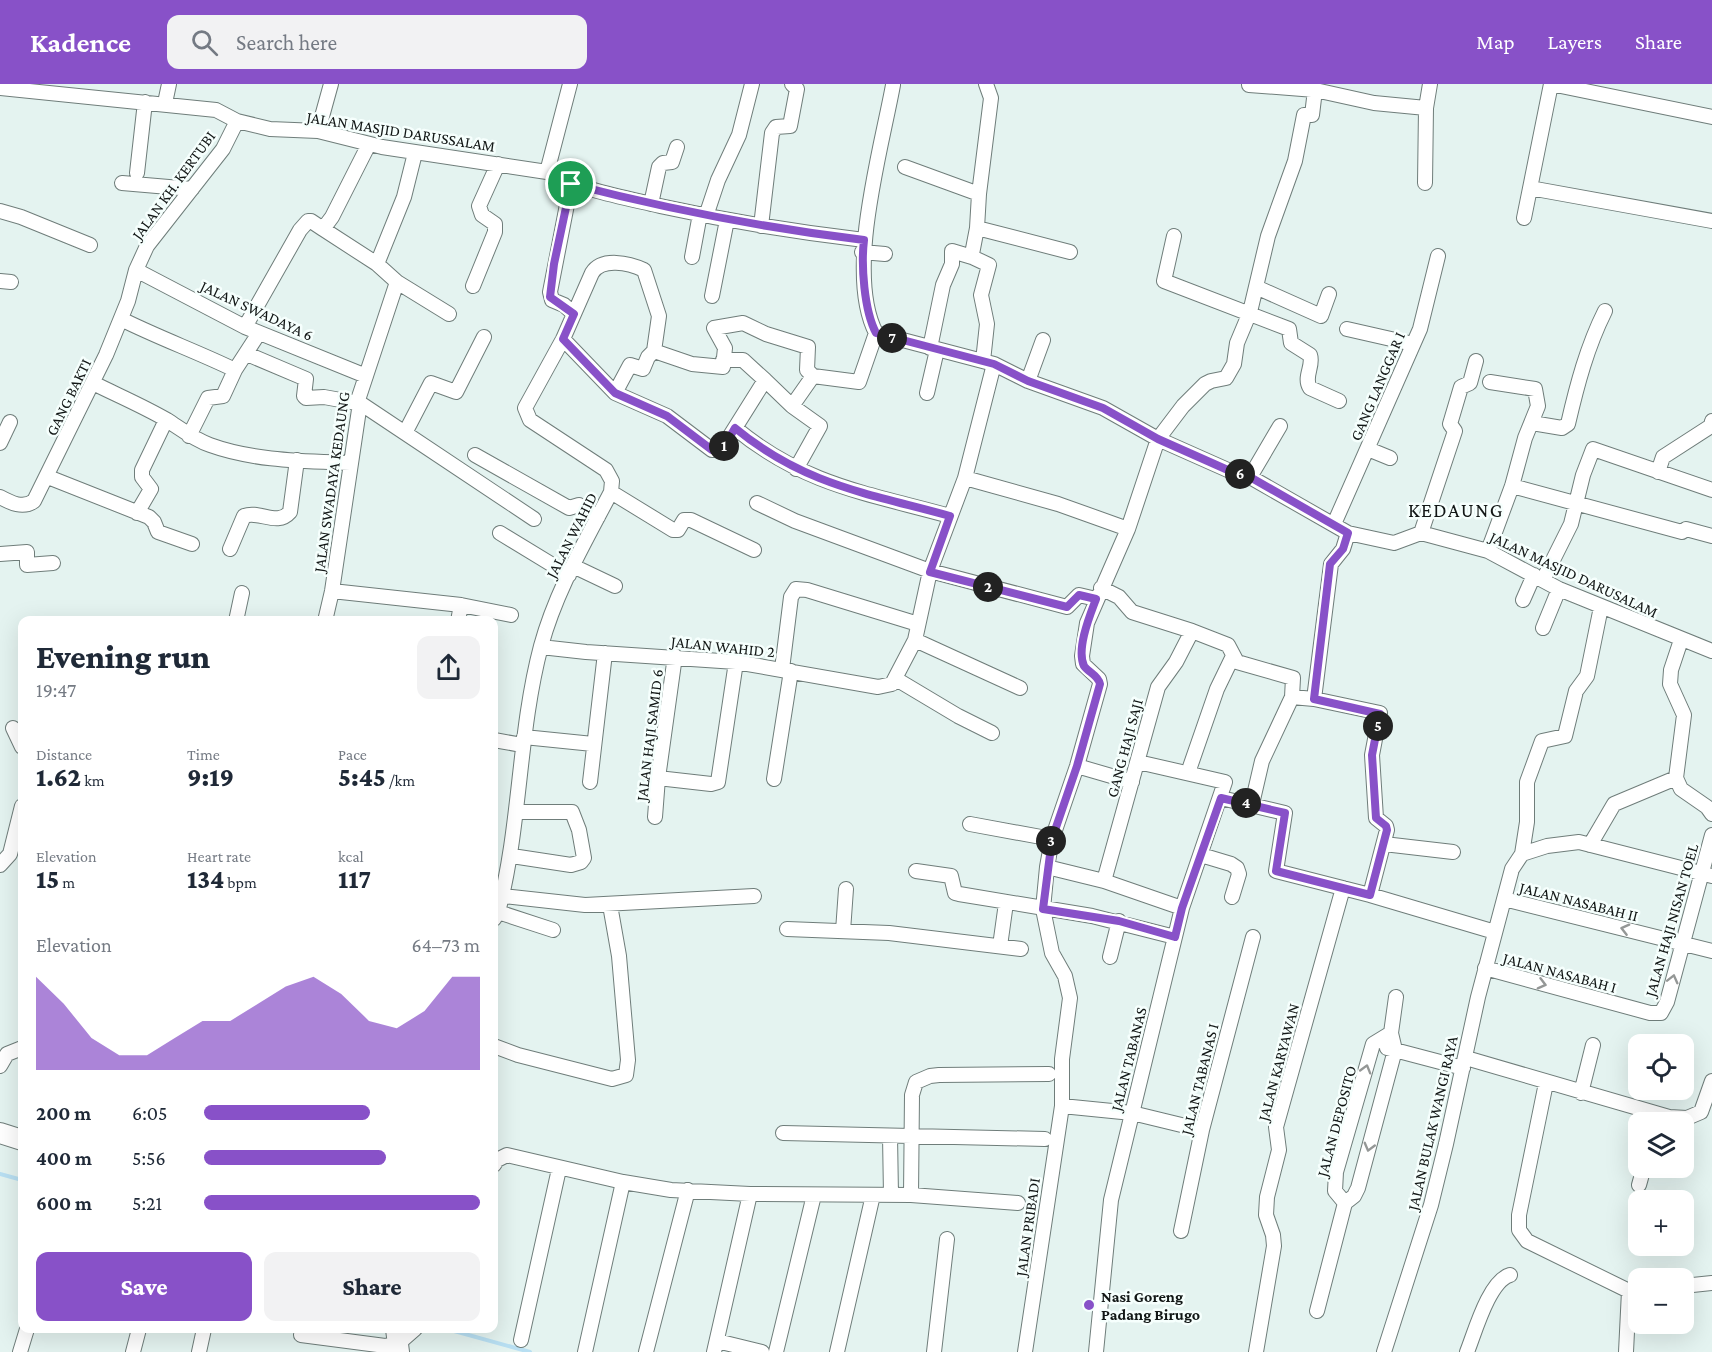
<!DOCTYPE html>
<meta charset="utf-8">
<style>
:root{--surface:#fff;--page:#f2f2f3;--text:#1f2937;--muted:#747a83;--accent:#8851c8}
body{margin:0;font-family:"Crimson Pro",serif;background:var(--page);color:var(--text);height:100vh;display:flex;flex-direction:column;font-size:22px;white-space:nowrap}
*{box-sizing:border-box;margin:0}
p{font-size:20px;color:var(--muted)}
.icon{flex:none;width:33px;height:33px;fill:none;stroke:currentColor;stroke-width:2;stroke-linecap:round;stroke-linejoin:round}
.map{position:relative;flex:1;overflow:hidden}
.sheet{position:absolute;left:18px;top:532px;width:480px;height:717px;display:flex;flex-direction:column;background:var(--surface);border-radius:12px;box-shadow:0 6px 24px #0002}
.sheet>*{flex:none}
.tools{position:absolute;left:1628px;top:950px;display:grid;gap:12px}
.tools a{display:grid;place-items:center;width:66px;height:66px;border-radius:12px;background:var(--surface);box-shadow:0 6px 24px #0002;font-size:30px}
.pin{position:absolute;display:grid;place-items:center;width:51px;height:51px;color:#fff;margin:-26px;border:3px solid #fff;border-radius:50%;box-shadow:0 2px 6px #0007}
.km{position:absolute;width:30px;height:30px;margin:-15px;border-radius:50%;background:#222;color:#fff;font-size:16px;line-height:30px;text-align:center}
.round{display:grid;place-items:center;flex:none;width:63px;height:63px;border-radius:12px;background:var(--page)}
.head{display:flex;align-items:center;justify-content:space-between;height:102px;padding:0 18px}
h1{font-size:33px;font-weight:800;line-height:45px}
.stats{display:grid;grid-template-columns:repeat(3,1fr);gap:9px;height:102px;padding:6px 18px}
.stats div{display:grid;align-content:center}
.stats b{font-size:26px;font-weight:800}
.stats small{font-size:16px;font-weight:400}
.stats p{font-size:16px}
.chart{height:168px;padding:12px 18px}
.chart p{display:flex;justify-content:space-between}
.chart svg{width:100%;height:108px;margin-top:6px;fill:var(--accent);opacity:.7}
.button{display:flex;gap:12px;margin-top:auto;padding:12px 18px}
.button a{flex:1;height:69px;border-radius:12px;background:var(--accent);color:#fff;font-size:24px;font-weight:800;line-height:69px;text-align:center}
.button a+a{background:var(--page);color:var(--text)}
ul{padding:0 18px;list-style:none;font-size:20px}
li{display:grid;grid-template-columns:96px 72px 1fr;align-items:center;height:45px}
li i{height:15px;border-radius:8px;background:var(--accent)}
header{display:flex;align-items:center;gap:36px;box-sizing:border-box;height:84px;padding:0 30px;background:var(--accent);color:#fff}
header strong{font-size:28px}
nav{display:flex;gap:33px;margin-inline-start:auto;font-size:21px}
.search{width:420px;height:54px;background:var(--page);display:flex;align-items:center;gap:15px;box-sizing:border-box;padding:0 21px;border-radius:12px;color:var(--muted);font-size:22px}
.map>svg:first-child{display:block}
</style>
<header>
<strong>Kadence</strong>
<div class="search"><svg class="icon" aria-label="search" viewBox="0 0 24 24"><circle cx="10" cy="10" r="6"/><path d="M15 15l6 6"/></svg>Search here</div>
<nav><a>Map</a><a>Layers</a><a>Share</a></nav>
</header>
<div class="map">
<svg width="1712" height="1268" viewBox="0 0 1712 1268">
<rect width="100%" height="100%" fill="#e4f3f0"/>
<g fill="none" stroke-linecap="round" stroke-linejoin="round">
<!-- stream -->
<path stroke="#b8dff2" stroke-width="4" d="M 0,1090 L 22,1096
M 447,1245 L 530,1268"/>
<!-- minor casing -->
<g stroke="#6f7d7a" stroke-width="16">
<path id="minor" d="M 1551,0 L 1712,33
M 893,1 C 881,67 845,189 876,249 L 994,280 L 1028,297 L 1103,324 L 1158,355 L 1230,387 L 1250,393 L 1348,449 L 1394,459 L 1421,449 L 1488,467 L 1559,505 L 1712,567
M 1249,1 L 1315,6 L 1374,19 L 1426,24
M 0,4 L 216,26 L 237,37 L 270,45 L 318,47 L 382,63 L 547,88 C 582,106 622,113 660,122 C 728,137 795,148 864,156
M 165,19 L 169,0
M 318,47 L 331,0
M 415,69 L 404,113 L 377,180 L 397,198 L 449,230
M 905,83 L 979,110
M 547,88 L 570,0
M 137,89 L 145,18
M 122,99 L 192,105
M 1425,99 L 1426,24 L 1430,0
M 571,100 L 550,208 L 552,216 L 564,221 L 574,230
M 1530,104 L 1712,137
M 651,120 L 659,83 L 663,79 L 672,78 L 677,63
M 0,127 L 21,133 L 90,161
M 706,132 L 718,96 L 739,51 L 752,0
M 1524,134 L 1551,0
M 761,142 L 772,49 L 776,43 L 790,42 L 797,5 L 792,0
M 977,144 L 1070,168
M 323,145 L 377,180
M 1174,152 L 1164,197 L 1289,245 L 1291,259 L 1310,271 C 1314,282 1303,293 1310,304 L 1339,317
M 862,168 L 885,170
M 692,173 L 700,130
M 136,186 L 245,243 L 366,292
M 0,197 L 11,198
M 473,202 L 495,148 L 495,140 L 482,131 L 479,122 L 498,80
M 1256,203 L 1321,232 L 1329,210
M 712,212 L 727,136
M 121,235 C 159,254 198,268 235,286
M 245,243 L 300,146 L 308,137 L 311,137 L 323,145 L 332,133 L 369,60
M 1347,245 L 1413,260
M 563,255 L 615,309 L 667,332 L 712,366 L 720,366 L 723,363 L 765,296 L 792,322
M 930,264 L 943,201 L 952,180 L 952,167 L 972,173
M 654,267 L 692,280 L 723,283 L 725,264 L 714,244 L 743,239 L 766,250 L 808,263 L 807,286 L 813,292
M 247,270 L 306,295 L 304,312 L 306,314 L 324,313 L 357,319
M 723,276 L 743,276 L 765,296
M 983,277 L 987,240 L 981,211 L 989,181 L 972,173 L 972,170 L 977,144 L 979,110 L 991,14 L 986,0
M 1028,297 L 1043,256
M 93,299 C 117,311 143,322 167,336 C 181,345 193,355 210,361 C 254,377 305,377 350,379
M 927,309 L 937,266
M 360,319 L 534,435
M 1532,339 L 1562,344 L 1568,340 C 1577,301 1587,263 1605,227
M 735,344 C 804,401 867,409 950,432
M 405,349 L 431,299 L 456,308 L 484,253
M 189,352 L 208,314 L 223,312 L 235,286 L 259,249
M 0,359 L 10,338
M 1368,365 L 1390,374
M 475,371 L 569,424 L 579,421 L 598,433
M 796,385 L 820,342 L 792,322 L 813,292 L 859,298 L 876,249
M 1658,388 L 1663,373 L 1711,342 L 1712,337
M 48,393 L 149,433 L 154,438 L 158,448 L 192,460
M 1250,393 L 1280,342
M 965,394 L 1058,420 L 1128,445
M 1512,402 L 1682,448 L 1686,445 L 1712,452
M 611,408 L 673,446 L 678,446 L 684,436 L 691,436 L 754,466
M 0,413 C 11,419 23,425 34,417 L 106,271 L 128,217 L 136,186 L 147,162 L 223,65 L 237,37
M 757,419 L 795,437 L 930,487 L 1067,523 L 1079,511 L 1096,515
M 137,429 L 151,405 L 142,393 L 142,386 L 166,336
M 1334,440 L 1420,245 L 1438,172
M 500,449 L 569,491
M 1421,449 L 1455,347 L 1450,340 L 1461,303 L 1470,299 L 1476,277
M 230,465 L 244,432 C 260,426 277,443 290,428 L 297,376
M 1488,467 L 1512,402 L 1525,354 L 1538,322 L 1535,305 L 1490,298
M 0,470 L 27,468 L 27,481 L 53,479
M 573,482 L 615,502
M 1543,496 L 1571,440 L 1583,391 L 1593,365 L 1712,406
M 1101,504 L 1119,513 L 1132,528 L 1192,547 L 1228,561 L 1237,578 L 1293,594 L 1292,613 L 1262,677 L 1252,720
M 332,507 L 461,521 L 511,531
M 1523,516 L 1534,491
M 236,537 L 242,509
M 325,537 L 332,507 L 360,319 L 357,319 L 397,198
M 458,537 L 461,521
M 1543,544 L 1559,505
M 915,556 L 1020,604
M 1681,556 L 1671,586 L 1670,600 L 1684,631 L 1676,694 L 1681,705 L 1707,723 L 1712,730
M 541,563 L 586,568 L 736,578 L 878,603 L 892,600 L 915,556 L 930,487 L 965,394 L 994,280
M 782,585 L 791,513 L 796,505 L 807,506 L 918,540
M 896,595 L 958,632 L 992,649
M 1292,613 L 1314,615 L 1380,629 L 1372,671 L 1376,734 L 1386,742 L 1387,746 L 1370,811
M 1314,615 L 1331,480 L 1343,465 L 1348,449
M 13,644 L 22,663
M 524,653 L 593,660
M 494,656 L 522,661
M 1077,682 L 1132,698
M 1190,683 L 1217,605 L 1233,572
M 658,694 L 711,700 L 718,698 L 736,578
M 774,695 L 791,587
M 590,698 L 605,569
M 1221,714 L 1285,729 L 1276,787 L 1370,811 L 1495,848
M 655,733 L 658,694 L 675,572
M 970,740 L 1052,755
M 1384,760 L 1453,768
M 1590,761 L 1614,720 L 1676,694
M 1522,770 L 1547,762 L 1579,758 L 1712,792
M 1201,771 L 1231,780 L 1237,784 L 1239,790 L 1232,813
M 512,772 L 571,781 L 581,778 L 584,774 L 579,746 L 572,728 L 516,728
M 0,781 L 10,770 L 22,722
M 1047,783 L 1104,797 L 1182,824
M 916,787 L 951,792 L 955,809 L 959,810 L 1092,832 L 1175,853
M 1104,797 L 1158,603 L 1176,578 L 1192,547
M 503,812 L 585,821 L 754,812
M 1504,815 L 1712,867
M 498,828 L 553,846
M 494,835 L 498,828 C 521,741 518,649 541,562 C 556,507 585,458 611,408 L 612,397 L 606,386 L 530,336 L 525,324 L 563,255 L 592,189 C 602,173 629,179 644,186 L 659,232 L 654,267 L 648,273 L 643,285 L 630,281 L 615,309
M 787,845 L 889,849 L 1021,865
M 843,847 L 846,805
M 1000,862 L 1006,819
M 1110,873 L 1119,837
M 1485,884 L 1650,929 L 1661,929 L 1667,918 L 1712,751
M 494,962 L 518,971 L 612,995 L 626,991 L 628,976 L 619,872 L 610,821
M 1387,964 L 1463,984
M 1466,974 L 1669,1033 L 1687,1034 L 1701,1028 L 1712,997
M 0,982 L 7,970 L 22,964
M 1546,999 L 1519,1131 L 1519,1146 L 1527,1157 L 1629,1207
M 1581,1009 L 1593,961
M 1062,1022 L 1132,1029 L 1202,1046
M 783,1049 L 1045,1055
M 890,1052 L 891,1111
M 494,1081 L 497,1076 L 507,1071 L 623,1098 L 671,1106 L 750,1110 L 911,1111 L 1018,1119
M 1639,1101 L 1644,1083
M 911,1111 L 912,1011 L 916,998 L 930,992 L 939,991 L 1049,990
M 1345,1119 L 1335,1107 L 1336,1088 L 1373,960 L 1391,949
M 1181,1147 L 1202,1046 L 1253,853
M 1683,1202 L 1712,1199
M 1317,1227 L 1345,1119 L 1354,1112 L 1358,1104 L 1395,966 L 1391,949 L 1396,913
M 301,1251 L 385,1262 L 399,1259 L 415,1245
M 521,1256 L 559,1085
M 717,1257 L 762,1268
M 20,1268 L 27,1245
M 133,1268 L 139,1245
M 199,1268 L 204,1245
M 585,1268 L 623,1098
M 646,1268 L 688,1106
M 714,1268 L 750,1110
M 776,1268 L 814,1111
M 837,1268 L 873,1111
M 934,1268 L 947,1155
M 1025,1268 L 1062,1022 L 1062,975 L 1070,914 L 1065,892 L 1052,869 L 1043,825 L 1047,783 L 1052,755 L 1077,682 L 1100,600 L 1099,595 L 1083,580 L 1082,572 L 1087,539 L 1128,445 L 1158,355 L 1183,322 L 1205,300 L 1211,297 L 1226,294 L 1234,280 L 1237,259 L 1250,228 L 1268,152 L 1295,77 L 1304,31 L 1312,31 L 1315,6
M 1096,1268 L 1111,1116 L 1182,824 L 1225,698 L 1138,678
M 1256,1268 L 1274,1162 L 1273,1151 L 1266,1131 L 1267,1113 L 1279,1066 L 1276,1043 L 1343,804
M 1384,1268 L 1431,1121 L 1446,1060 L 1478,913 L 1512,785 L 1522,770 L 1527,738 L 1527,698 L 1542,657 L 1565,652 L 1576,607 L 1587,592 L 1601,523
M 1467,1268 C 1475,1248 1489,1197 1510,1191
M 1626,1268 L 1629,1207"/>
</g>
<!-- secondary casing -->
<g stroke="#6f7d7a" stroke-width="22">
<path id="secondary" d="M 0,1049 L 22,1056
M 396,1245 L 399,1268"/>
</g>
<!-- minor -->
<use href="#minor" stroke="#fff" stroke-width="14"/>
<!-- secondary -->
<use href="#secondary" stroke="#fff" stroke-width="20"/>
</g>
<!-- one-way arrows -->
<defs><path id="oneway-chevron" d="M-2-3.5L2.5 0L-2 3.5" fill="none" stroke-width="1.6" stroke-linecap="round" stroke-linejoin="round" transform="scale(1.5)"/></defs>
<g stroke="#949796">
<use href="#oneway-chevron" transform="translate(1625 845) rotate(-166)"/>
<use href="#oneway-chevron" transform="translate(1673 895) rotate(-76)"/>
<use href="#oneway-chevron" transform="translate(1542 900) rotate(15)"/>
<use href="#oneway-chevron" transform="translate(1366 985) rotate(-74)"/>
<use href="#oneway-chevron" transform="translate(1369 1063) rotate(105)"/>
</g>
<g fill="none" stroke-linecap="round" stroke-linejoin="round">
<!-- route casing -->
<g stroke="#fff" stroke-width="12">
<path id="route" d="M 571,100 C 668,125 764,144 864,156 C 861,181 864,226 876,249 L 994,280 L 1028,297 L 1103,324 L 1158,355 L 1230,387 L 1250,393 L 1348,449 L 1343,465 L 1330,480 L 1314,615 L 1380,630 L 1372,671 L 1376,734 L 1386,742 L 1387,746 L 1370,811 L 1276,787 L 1285,729 L 1221,714 L 1182,824 L 1175,853 L 1119,837 L 1043,825 L 1052,755 L 1077,682 L 1100,600 C 1098,591 1089,589 1084,582 C 1076,565 1090,531 1096,515 L 1079,511 L 1067,523 L 930,488 L 950,432 C 867,409 804,401 735,344 L 722,366 L 712,366 L 667,332 L 615,309 L 563,255 L 574,230 L 550,213 L 554,180 Z"/>
</g>
<!-- route -->
<use href="#route" stroke="#8851c8" stroke-width="8"/>
</g>
<!-- markers -->
<circle fill="#8851c8" stroke="#f6fffd" stroke-width="2" cx="1089" cy="1221" r="6"/>
<g text-anchor="middle" stroke-width="5" stroke-linejoin="round" paint-order="stroke">
<!-- street labels -->
<g font-size="16" fill="#121716" stroke="#f6fffd">
<text transform="translate(401 47) rotate(9)" y="6">JALAN MASJID DARUSSALAM</text>
<text transform="translate(173 101) rotate(-54)" y="6">JALAN KH. KERTUBI</text>
<text transform="translate(257 226) rotate(25)" y="6">JALAN SWADAYA 6</text>
<text transform="translate(1377 302) rotate(-67)" y="6">GANG LANGGAR I</text>
<text transform="translate(68 313) rotate(-64)" y="6">GANG BAKTI</text>
<text transform="translate(331 398) rotate(-82)" y="6">JALAN SWADAYA KEDAUNG</text>
<text transform="translate(571 451) rotate(-63)" y="6">JALAN WAHID</text>
<text transform="translate(1574 490) rotate(25)" y="6">JALAN MASJID DARUSALAM</text>
<text transform="translate(723 562) rotate(6)" y="6">JALAN WAHID 2</text>
<text transform="translate(649 651) rotate(-83)" y="6">JALAN HAJI SAMID 6</text>
<text transform="translate(1124 664) rotate(-75)" y="6">GANG HAJI SAJI</text>
<text transform="translate(1579 817) rotate(14)" y="6">JALAN NASABAH II</text>
<text transform="translate(1671 836) rotate(-74)" y="6">JALAN HAJI NISAN TOEL</text>
<text transform="translate(1560 888) rotate(15)" y="6">JALAN NASABAH I</text>
<text transform="translate(1128 975) rotate(-76)" y="6">JALAN TABANAS</text>
<text transform="translate(1278 978) rotate(-75)" y="6">JALAN KARYAWAN</text>
<text transform="translate(1199 995) rotate(-76)" y="6">JALAN TABANAS I</text>
<text transform="translate(1336 1037) rotate(-75)" y="6">JALAN DEPOSITO</text>
<text transform="translate(1432 1039) rotate(-77)" y="6">JALAN BULAK WANGI RAYA</text>
<text transform="translate(1027 1143) rotate(-82)" y="6">JALAN PRIBADI</text>
</g>
<!-- poi labels -->
<g font-size="16" font-weight="bold" fill="#121716" stroke="#f6fffd" text-anchor="start">
<text x="1101" y="1218">Nasi Goreng<tspan x="1101" dy="18">Padang Birugo</tspan></text>
</g>
<!-- quarter labels -->
<g font-size="20" letter-spacing="1.5" fill="#121716" stroke="#f6fffd">
<text x="1456" y="433">KEDAUNG</text>
</g>
</g>
</svg>
<div class="tools">
<a><svg class="icon" aria-label="locate" viewBox="0 0 24 24"><circle cx="12" cy="12" r="6"/><path d="M12 2v4M12 18v4M2 12h4M18 12h4"/></svg></a>
<a><svg class="icon" aria-label="layers" viewBox="0 0 24 24"><path d="M12 4l9 5-9 5-9-5zM3 14l9 5 9-5"/></svg></a>
<a>+</a>
<a>−</a>
</div>
<div class="pin" style="left:571px;top:100px;background:#1e9e55"><svg class="icon" aria-label="arrive" viewBox="0 0 24 24"><path d="M6 21V4h12l-3 4 3 4H6"/></svg></div>
<b class="km" style="left:724px;top:362px">1</b>
<b class="km" style="left:988px;top:503px">2</b>
<b class="km" style="left:1051px;top:757px">3</b>
<b class="km" style="left:1246px;top:719px">4</b>
<b class="km" style="left:1378px;top:642px">5</b>
<b class="km" style="left:1240px;top:390px">6</b>
<b class="km" style="left:892px;top:254px">7</b>
<section class="sheet">
<div class="head"><div><h1>Evening run</h1><p>19:47</p></div><a class="round"><svg class="icon" aria-label="share" viewBox="0 0 24 24"><path d="M12 15V3M7 8l5-5 5 5M5 13v7h14v-7"/></svg></a></div>
<div class="stats">
<div><p>Distance</p><b>1.62<small> km</small></b></div>
<div><p>Time</p><b>9:19</b></div>
<div><p>Pace</p><b>5:45<small> /km</small></b></div>
</div>
<div class="stats">
<div><p>Elevation</p><b>15<small> m</small></b></div>
<div><p>Heart rate</p><b>134<small> bpm</small></b></div>
<div><p>kcal</p><b>117</b></div>
</div>
<div class="chart"><p><span>Elevation</span>64–73 m</p>
<svg viewBox="0 0 160 44" preserveAspectRatio="none"><path d="M0 44V6L10 17L20 31L30 38L40 38L50 31L60 24L70 24L80 17L90 10L100 6L110 13L120 24L130 27L140 20L150 6L160 6V44z"/></svg>
</div>
<ul>
<li><b>200 m</b>6:05<i style="width:60%"></i></li>
<li><b>400 m</b>5:56<i style="width:66%"></i></li>
<li><b>600 m</b>5:21<i style="width:100%"></i></li>
</ul>
<div class="button"><a>Save</a><a>Share</a></div>
</section>
</div>
